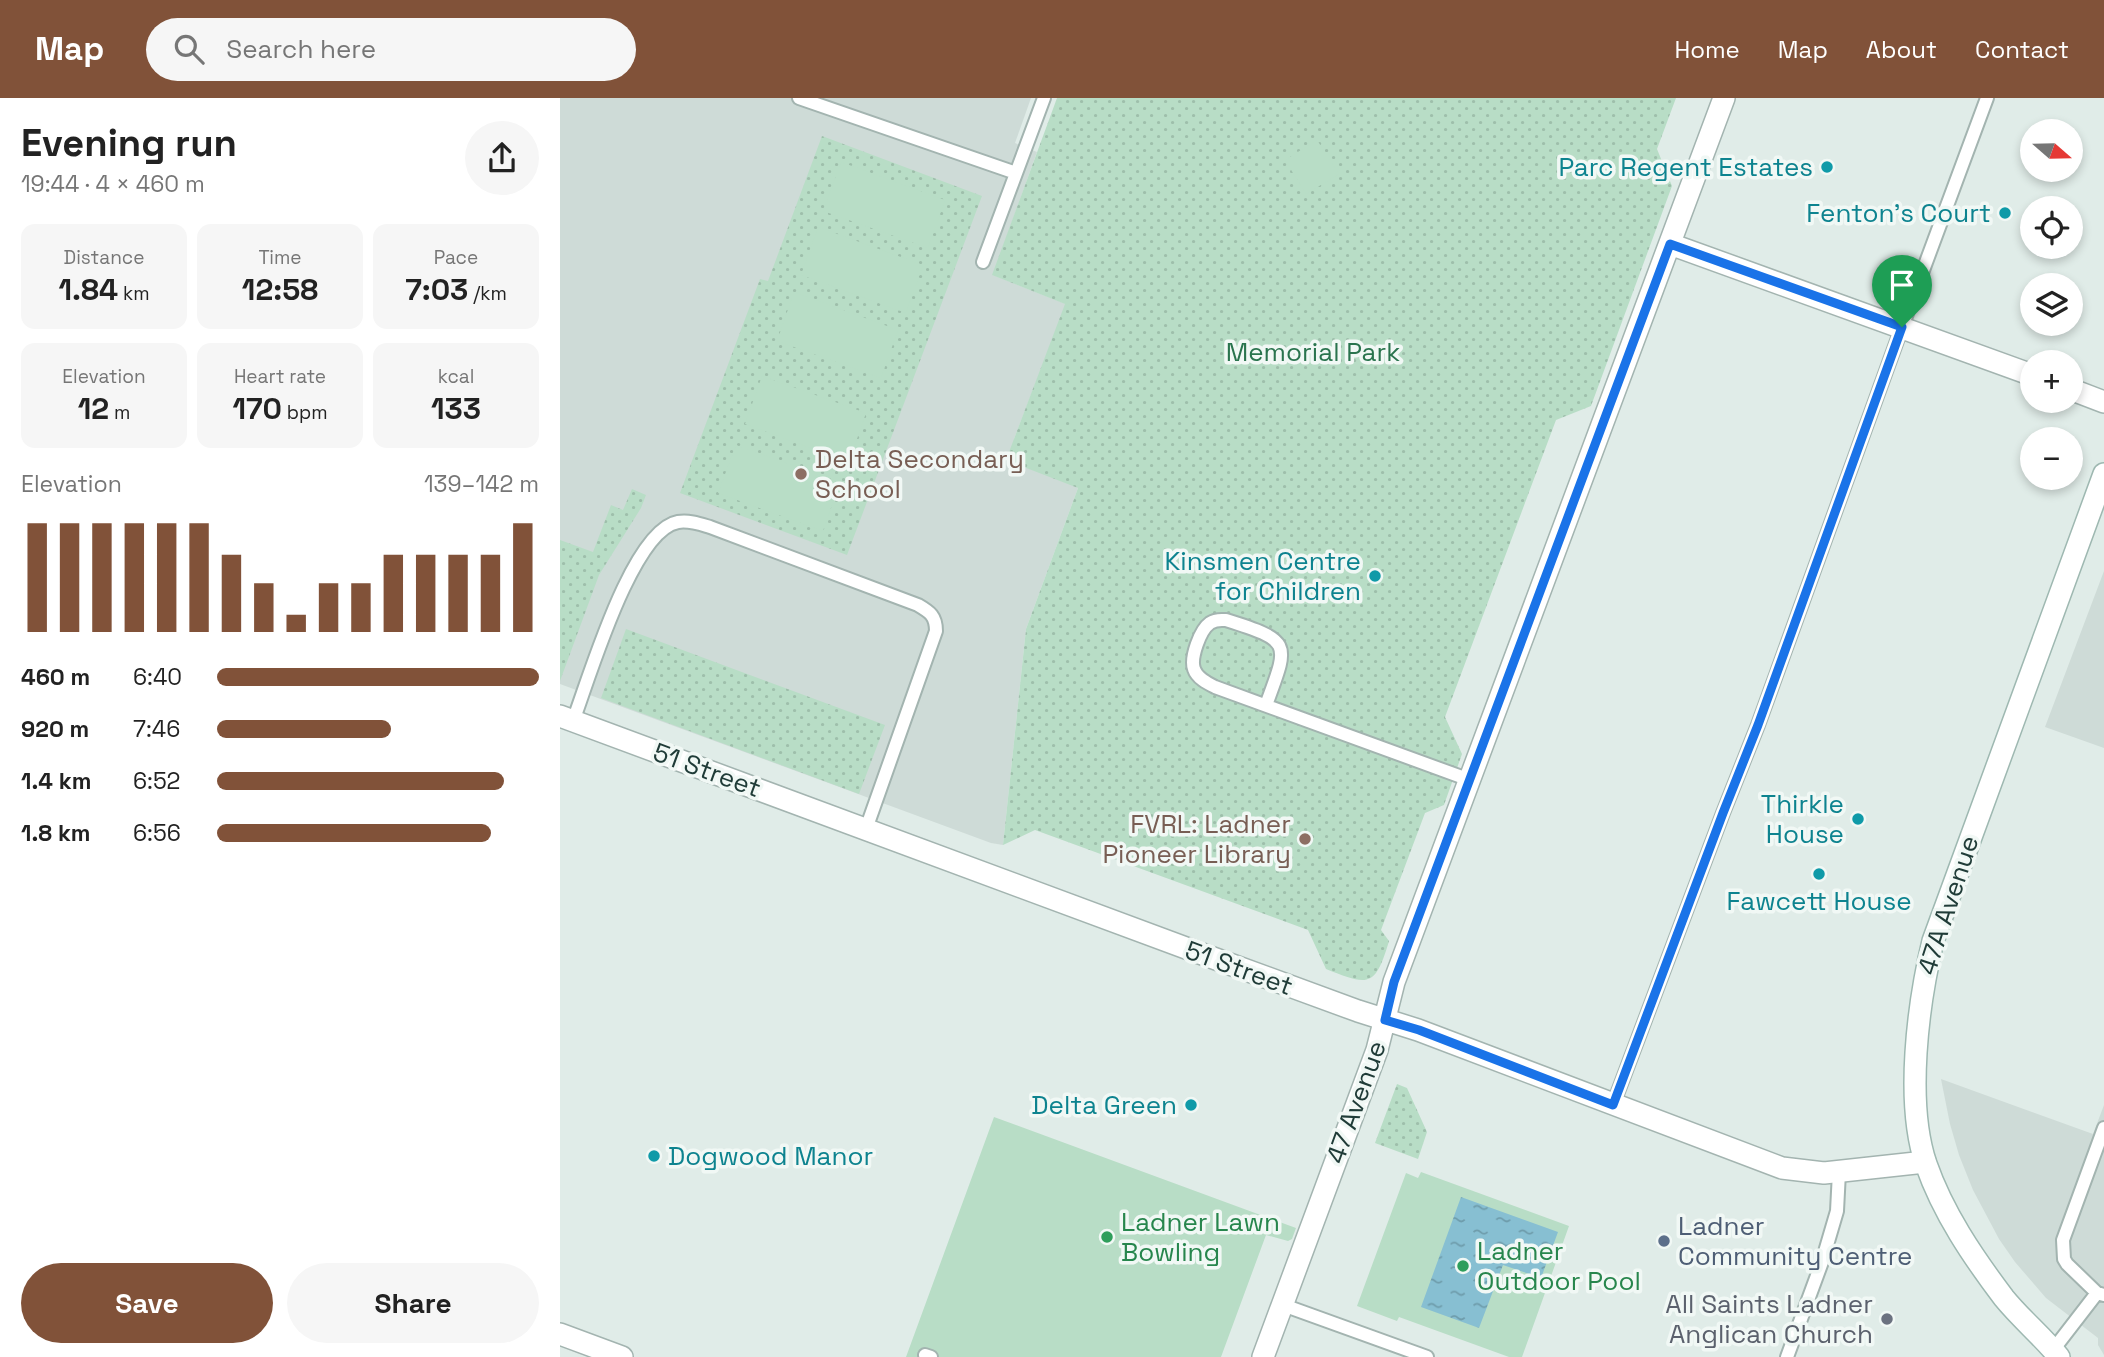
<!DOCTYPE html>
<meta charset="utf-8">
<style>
:root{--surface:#fff;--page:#f6f6f6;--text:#222;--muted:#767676;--accent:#815239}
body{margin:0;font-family:"Space Grotesk",sans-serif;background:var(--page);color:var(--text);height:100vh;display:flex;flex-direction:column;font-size:26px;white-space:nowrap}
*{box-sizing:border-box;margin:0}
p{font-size:23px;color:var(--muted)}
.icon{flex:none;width:38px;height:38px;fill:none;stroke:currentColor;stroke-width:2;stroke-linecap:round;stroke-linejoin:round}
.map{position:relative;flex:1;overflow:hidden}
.drawer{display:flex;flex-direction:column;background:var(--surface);width:560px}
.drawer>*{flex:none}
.needle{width:46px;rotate:110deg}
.controls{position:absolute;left:1460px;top:21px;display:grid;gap:14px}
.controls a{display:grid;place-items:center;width:63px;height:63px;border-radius:50%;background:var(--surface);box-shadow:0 4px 10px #0003;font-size:35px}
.pin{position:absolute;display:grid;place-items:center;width:60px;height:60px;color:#fff;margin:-72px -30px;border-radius:50% 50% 50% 0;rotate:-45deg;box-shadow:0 0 7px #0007}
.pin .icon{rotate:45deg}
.round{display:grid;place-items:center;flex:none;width:74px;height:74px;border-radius:37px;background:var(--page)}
.head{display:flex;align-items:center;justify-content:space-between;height:119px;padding:0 21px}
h1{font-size:38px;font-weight:800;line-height:52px}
.stats{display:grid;grid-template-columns:repeat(3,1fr);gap:10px;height:119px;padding:7px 21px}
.stats div{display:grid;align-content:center;border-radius:14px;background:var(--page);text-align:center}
.stats b{font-size:30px;font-weight:800}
.stats small{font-size:19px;font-weight:400}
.stats p{font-size:19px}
.chart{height:196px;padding:14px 21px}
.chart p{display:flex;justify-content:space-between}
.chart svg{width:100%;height:126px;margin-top:7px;stroke:var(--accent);stroke-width:6}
.button{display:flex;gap:14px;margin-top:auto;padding:14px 21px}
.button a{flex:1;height:80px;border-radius:42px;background:var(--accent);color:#fff;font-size:28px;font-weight:800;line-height:80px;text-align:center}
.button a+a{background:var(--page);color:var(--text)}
ul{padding:0 21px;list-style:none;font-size:23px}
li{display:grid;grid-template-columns:112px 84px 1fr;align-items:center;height:52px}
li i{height:18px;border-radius:9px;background:var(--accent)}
header{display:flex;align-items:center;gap:42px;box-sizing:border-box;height:98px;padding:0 35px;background:var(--accent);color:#fff}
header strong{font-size:33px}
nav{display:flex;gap:38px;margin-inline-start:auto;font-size:24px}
.search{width:490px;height:63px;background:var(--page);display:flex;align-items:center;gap:18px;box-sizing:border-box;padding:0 24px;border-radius:38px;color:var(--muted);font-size:26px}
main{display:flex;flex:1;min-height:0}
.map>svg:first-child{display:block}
</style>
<header>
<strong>Map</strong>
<div class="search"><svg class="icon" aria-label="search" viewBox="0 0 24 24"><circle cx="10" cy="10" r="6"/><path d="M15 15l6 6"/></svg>Search here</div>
<nav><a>Home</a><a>Map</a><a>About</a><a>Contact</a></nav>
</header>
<main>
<section class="drawer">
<div class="head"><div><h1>Evening run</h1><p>19:44 · 4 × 460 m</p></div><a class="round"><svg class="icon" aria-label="share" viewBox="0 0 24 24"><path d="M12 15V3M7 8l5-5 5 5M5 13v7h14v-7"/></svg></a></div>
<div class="stats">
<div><p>Distance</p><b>1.84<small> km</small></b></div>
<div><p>Time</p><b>12:58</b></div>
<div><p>Pace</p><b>7:03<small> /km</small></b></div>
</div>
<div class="stats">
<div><p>Elevation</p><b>12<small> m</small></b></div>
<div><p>Heart rate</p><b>170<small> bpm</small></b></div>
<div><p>kcal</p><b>133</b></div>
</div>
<div class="chart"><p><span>Elevation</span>139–142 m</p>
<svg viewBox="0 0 160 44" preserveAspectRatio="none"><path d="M5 44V6M15 44V6M25 44V6M35 44V6M45 44V6M55 44V6M65 44V17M75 44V27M85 44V38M95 44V27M105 44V27M115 44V17M125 44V17M135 44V17M145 44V17M155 44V6"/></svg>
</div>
<ul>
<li><b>460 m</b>6:40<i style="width:100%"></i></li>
<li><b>920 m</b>7:46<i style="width:54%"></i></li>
<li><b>1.4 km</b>6:52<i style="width:89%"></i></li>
<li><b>1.8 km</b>6:56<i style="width:85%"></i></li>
</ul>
<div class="button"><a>Save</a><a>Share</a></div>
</section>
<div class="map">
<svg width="1544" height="1259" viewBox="0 0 1544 1259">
<defs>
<pattern id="green-dots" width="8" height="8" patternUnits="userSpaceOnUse" patternTransform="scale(1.75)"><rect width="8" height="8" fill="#b8ddc6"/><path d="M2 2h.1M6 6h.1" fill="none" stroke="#9ebfab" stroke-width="1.8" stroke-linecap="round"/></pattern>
<pattern id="water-ripples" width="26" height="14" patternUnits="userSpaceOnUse" patternTransform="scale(1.75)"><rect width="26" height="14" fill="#87bfd2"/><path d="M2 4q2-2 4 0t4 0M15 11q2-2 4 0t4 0" fill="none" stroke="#6e9cab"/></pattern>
</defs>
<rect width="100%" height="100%" fill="#e0ece8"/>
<!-- built -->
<path fill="#cedbd7" d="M 0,0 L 471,0 L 455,45 L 477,54 L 433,177 L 506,206 L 454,341 L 518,390 L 466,531 L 443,747 L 431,745 L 0,586 Z
M 1544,473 L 1544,650 L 1485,629 Z
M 1381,981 L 1533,1036 L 1544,1007 L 1544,1257 L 1538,1247 L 1538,1240 L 1486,1200 L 1455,1164 L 1439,1141 L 1413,1092 L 1399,1057 L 1390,1026 Z"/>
<!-- green -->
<path fill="url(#green-dots)" d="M 497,0 L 1116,0 L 1097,51 L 1112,88 L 1031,308 L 996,322 L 885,619 L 902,656 L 884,707 L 865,715 L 821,832 L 829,843 C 815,890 809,888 766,871 L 748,832 L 475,732 L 443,747 L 466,531 L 518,390 L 446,362 L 505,206 L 432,177 Z
M 262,38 L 422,98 L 287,457 L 120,395 L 200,181 L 208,183 Z
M 72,391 L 86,397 L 81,410 L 39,477 L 0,583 L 0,442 L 33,454 L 51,407 L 63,412 Z
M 66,531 L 325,627 L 299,696 L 41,600 Z
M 837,986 L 847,990 L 867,1034 L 858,1061 L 815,1045 Z"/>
<!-- pitch -->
<path fill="#b8ddc6" d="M 757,42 L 779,76 L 746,96 L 725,62 Z
M 281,64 L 385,102 L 368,150 L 263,113 Z
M 258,129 L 363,167 L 346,215 L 241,177 Z
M 234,194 L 338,232 L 321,280 L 217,243 Z
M 202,278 L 306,315 L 289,364 L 185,326 Z
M 176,347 L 280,384 L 263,433 L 158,395 Z
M 434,1019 L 736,1130 L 732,1141 L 728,1143 L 706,1137 L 661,1259 L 346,1259 Z
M 861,1074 L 1009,1128 L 962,1259 L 949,1259 L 839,1219 L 837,1223 L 797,1208 L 846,1075 L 858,1080 Z"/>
<!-- water -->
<path fill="url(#water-ripples)" d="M 901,1099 L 998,1134 L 981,1180 L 943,1167 L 919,1230 L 861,1209 Z"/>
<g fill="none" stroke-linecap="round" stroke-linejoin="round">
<!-- lane casing -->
<g stroke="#a3b4b0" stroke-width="16">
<path id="lane" d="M 239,0 L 456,75
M 423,164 L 484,0
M 706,607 C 729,545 733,543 666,522 C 660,522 656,521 650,525 C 640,532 630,560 634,571 C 637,580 647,585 655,589 L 910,682
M 13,623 C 29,581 72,432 118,424 C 129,422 140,426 150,429 L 358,507 C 370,514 376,518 376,533 L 306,731
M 1053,1007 L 1163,715 L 1198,627 L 1342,229 L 1427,0
M 1537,1195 L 1507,1166 L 1504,1161 L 1503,1142 L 1544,1030
M 723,1207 L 867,1259
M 1493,1252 L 1537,1195 L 1544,1197
M 365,1257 L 371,1259
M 1227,1259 L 1262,1164 L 1277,1113 L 1279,1074"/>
</g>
<!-- street casing -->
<g stroke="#a3b4b0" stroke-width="24">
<path id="street" d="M 1110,146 L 1472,277
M 1510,291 L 1544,304
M 0,618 L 634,853 L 798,913 L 858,932 L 1222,1070 L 1264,1075 L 1365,1064
M 0,1236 L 62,1259
M 703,1259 L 817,952 L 834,884 L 1164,0"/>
</g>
<!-- secondary casing -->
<g stroke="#9eb8b1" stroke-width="24">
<path id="secondary" d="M 1499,1259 C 1482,1238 1461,1221 1444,1200 C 1413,1159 1383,1115 1366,1066 C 1345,1004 1358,906 1373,843 L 1544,376"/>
</g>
<!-- lane -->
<use href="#lane" stroke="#fff" stroke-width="12"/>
<!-- street -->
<use href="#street" stroke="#fff" stroke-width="21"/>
<!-- secondary -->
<use href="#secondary" stroke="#fff" stroke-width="21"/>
</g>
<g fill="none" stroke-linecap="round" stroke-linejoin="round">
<!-- route casing -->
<g stroke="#fff" stroke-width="14">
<path id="route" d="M 1110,146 L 1342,229 L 1198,627 L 1163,715 L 1053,1007 L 859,932 L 825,922 L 834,884 Z"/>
</g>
<!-- route -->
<use href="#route" stroke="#1a73e8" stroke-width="9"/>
</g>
<!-- markers -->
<g fill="#0f9aa8" stroke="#f1f8f5" stroke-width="2.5">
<circle cx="1267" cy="69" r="7"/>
<circle cx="1445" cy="115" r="7"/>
<circle cx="815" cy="478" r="7"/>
<circle cx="1298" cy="721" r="7"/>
<circle cx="1259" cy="776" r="7"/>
<circle cx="631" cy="1007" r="7"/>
<circle cx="94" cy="1058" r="7"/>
</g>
<g fill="#8d6e63" stroke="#f1f8f5" stroke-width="2.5">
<circle cx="241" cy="376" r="7"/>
<circle cx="745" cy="741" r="7"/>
</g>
<g fill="#2e9e5b" stroke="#f1f8f5" stroke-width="2.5">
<circle cx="547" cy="1139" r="7"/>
<circle cx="903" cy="1168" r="7"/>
</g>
<circle fill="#5c6f8a" stroke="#f1f8f5" stroke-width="2.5" cx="1104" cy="1143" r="7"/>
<circle fill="#6b7280" stroke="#f1f8f5" stroke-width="2.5" cx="1327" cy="1221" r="7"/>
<g text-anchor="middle" stroke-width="7" stroke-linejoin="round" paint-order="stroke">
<!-- culture labels -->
<g font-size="26" fill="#0d838f" stroke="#f1f8f5" text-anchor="end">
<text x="1253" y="78">Parc Regent Estates</text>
<text x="1431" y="124">Fenton's Court</text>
<text x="801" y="472">Kinsmen Centre<tspan x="801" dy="30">for Children</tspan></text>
<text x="1284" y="715">Thirkle<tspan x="1284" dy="30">House</tspan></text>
<text x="1259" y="812" text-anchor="middle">Fawcett House</text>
<text x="617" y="1016">Delta Green</text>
<text x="108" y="1067" text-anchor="start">Dogwood Manor</text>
</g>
<!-- park labels -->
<g font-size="26" fill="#2a744e" stroke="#f1f8f5">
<text x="753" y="263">Memorial Park</text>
</g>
<!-- education labels -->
<g font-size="26" fill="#785e54" stroke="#f1f8f5" text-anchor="start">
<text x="255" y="370">Delta Secondary<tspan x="255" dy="30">School</tspan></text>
<text x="731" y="735" text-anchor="end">FVRL: Ladner<tspan x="731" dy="30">Pioneer Library</tspan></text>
</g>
<!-- street labels -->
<g font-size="26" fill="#203c38" stroke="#f1f8f5">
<text transform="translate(147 672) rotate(20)" y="9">51 Street</text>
<text transform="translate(1388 807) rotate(-72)" y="9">47A Avenue</text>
<text transform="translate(679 870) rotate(20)" y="9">51 Street</text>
<text transform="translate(796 1004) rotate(-70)" y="9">47 Avenue</text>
</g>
<!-- leisure labels -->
<g font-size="26" fill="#27864d" stroke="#f1f8f5" text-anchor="start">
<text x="561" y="1133">Ladner Lawn<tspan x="561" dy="30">Bowling</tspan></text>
<text x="917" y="1162">Ladner<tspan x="917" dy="30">Outdoor Pool</tspan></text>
</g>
<!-- service labels -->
<g font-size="26" fill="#4e5e75" stroke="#f1f8f5" text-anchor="start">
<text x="1118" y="1137">Ladner<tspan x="1118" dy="30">Community Centre</tspan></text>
</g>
<!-- worship labels -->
<g font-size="26" fill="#5b616d" stroke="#f1f8f5" text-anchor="end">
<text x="1313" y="1215">All Saints Ladner<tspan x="1313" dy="30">Anglican Church</tspan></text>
</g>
</g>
</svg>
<div class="controls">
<a><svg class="needle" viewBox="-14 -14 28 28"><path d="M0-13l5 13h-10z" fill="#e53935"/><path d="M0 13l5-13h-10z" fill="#767676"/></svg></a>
<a><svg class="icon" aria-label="locate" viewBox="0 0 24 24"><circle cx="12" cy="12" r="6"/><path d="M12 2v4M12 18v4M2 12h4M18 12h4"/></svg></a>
<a><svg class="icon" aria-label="layers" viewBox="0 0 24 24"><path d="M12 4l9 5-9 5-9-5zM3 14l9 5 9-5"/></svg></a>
<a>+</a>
<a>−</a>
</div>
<div class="pin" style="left:1342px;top:229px;background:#1e9e55"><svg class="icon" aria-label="arrive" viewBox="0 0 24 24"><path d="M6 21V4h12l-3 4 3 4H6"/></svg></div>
</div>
</main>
